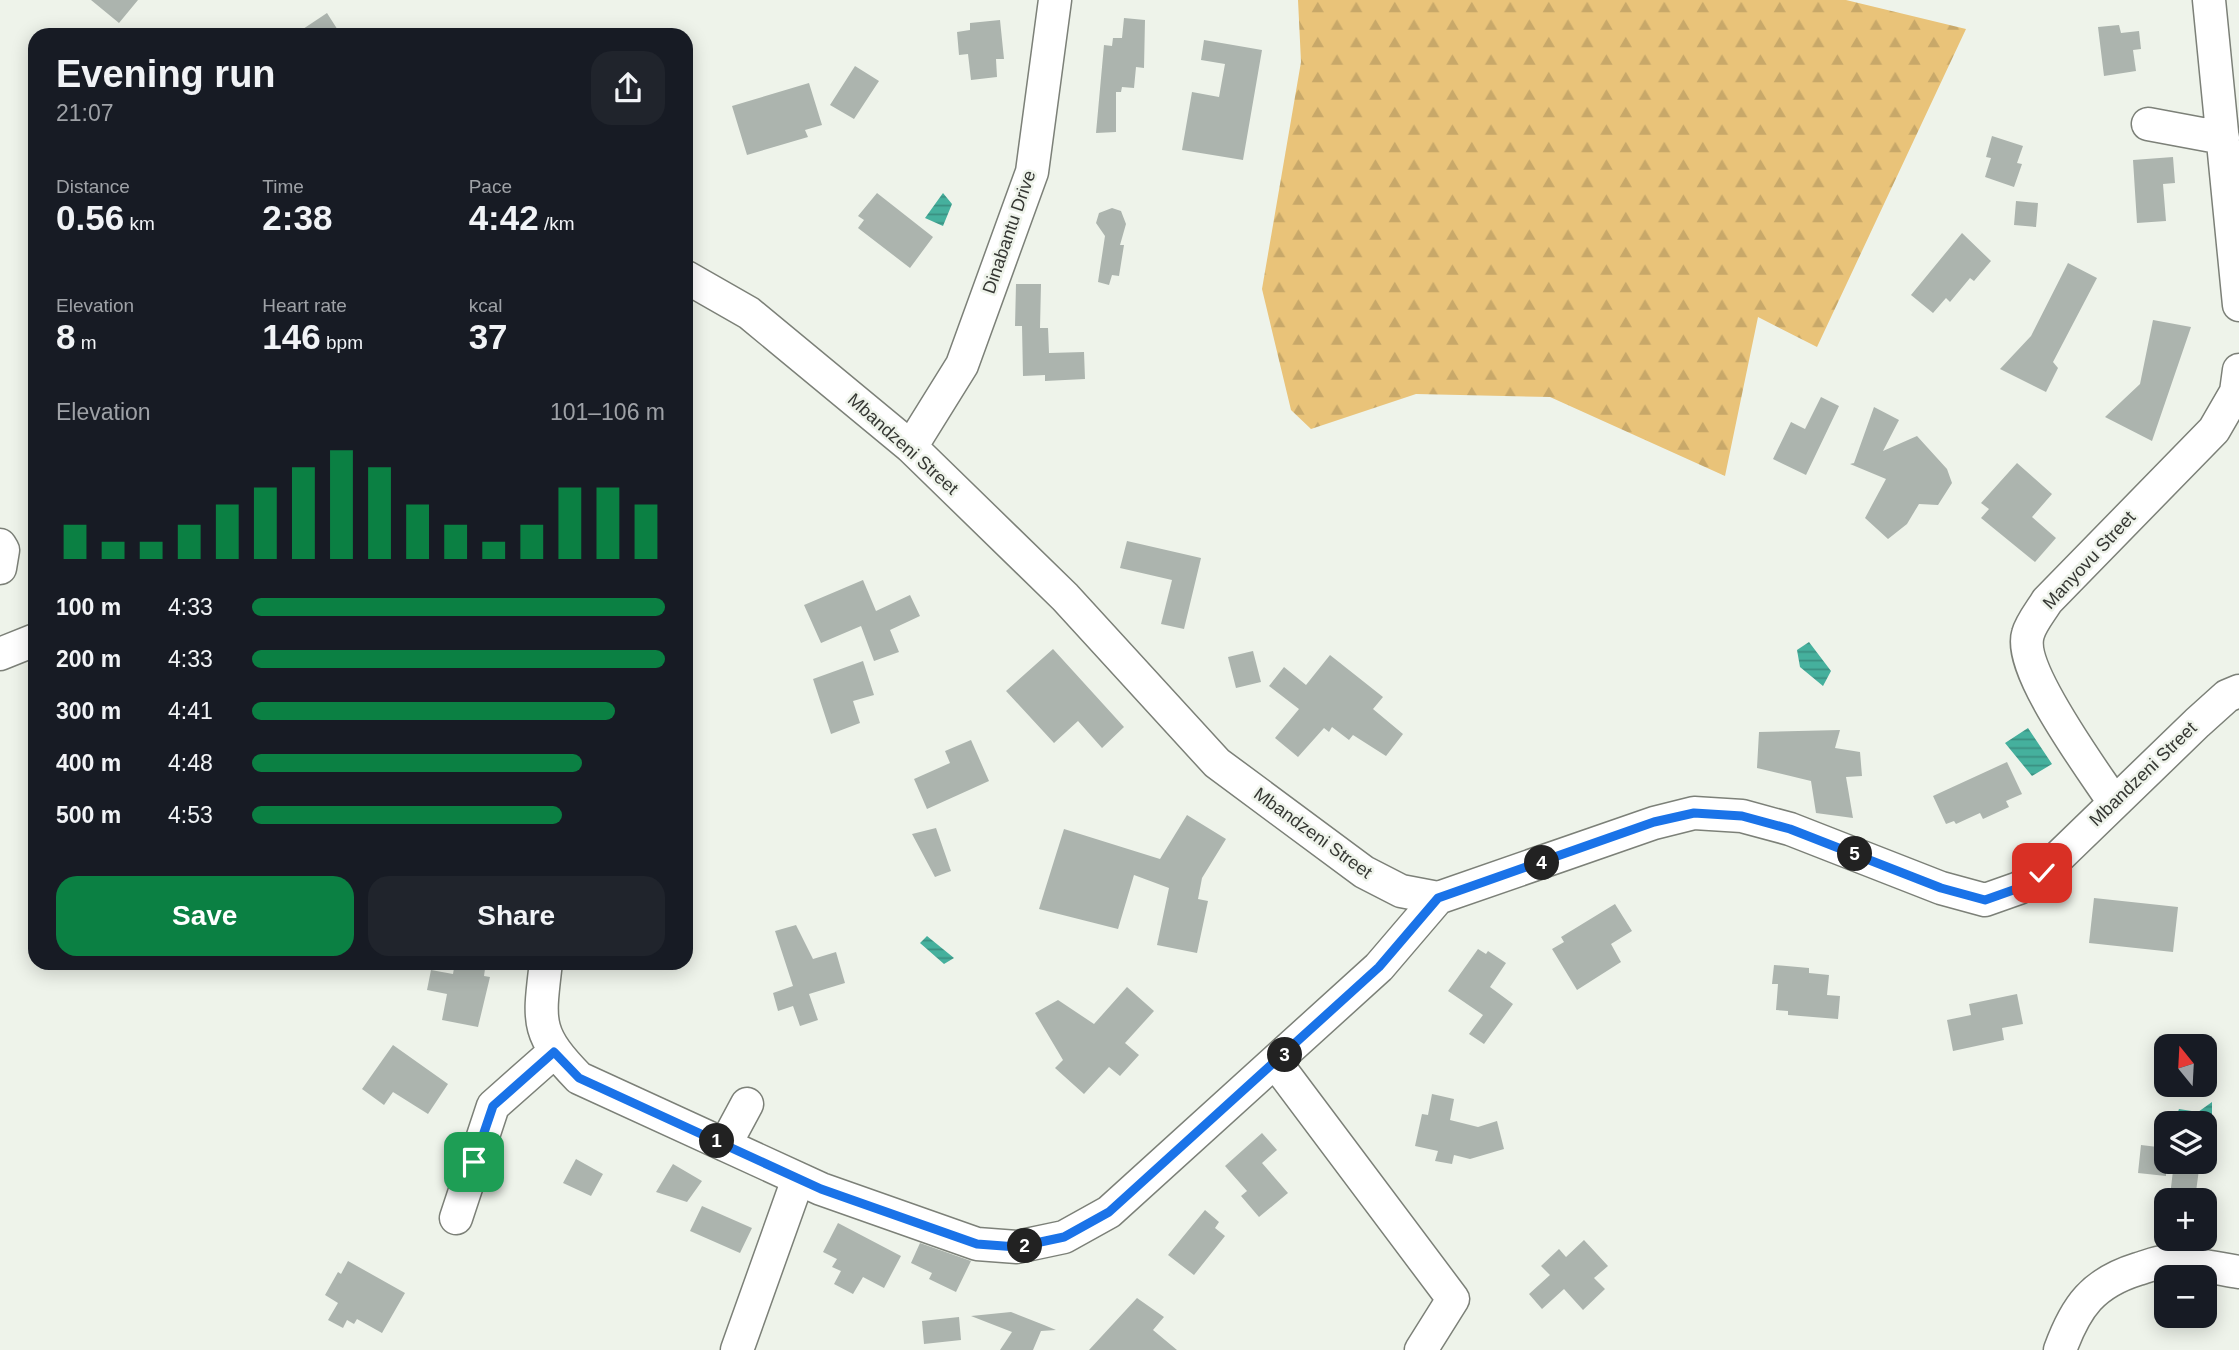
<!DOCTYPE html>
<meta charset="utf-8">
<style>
:root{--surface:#171b24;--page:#20242c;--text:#f1f3f6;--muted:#9ea1a6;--accent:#0b8043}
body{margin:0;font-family:Arial,sans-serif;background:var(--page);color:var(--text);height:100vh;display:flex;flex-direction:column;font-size:26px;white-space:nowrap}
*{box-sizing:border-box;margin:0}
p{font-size:23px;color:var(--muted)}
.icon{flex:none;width:38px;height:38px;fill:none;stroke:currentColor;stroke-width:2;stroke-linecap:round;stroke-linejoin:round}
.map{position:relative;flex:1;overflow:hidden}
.panel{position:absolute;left:28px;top:28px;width:665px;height:942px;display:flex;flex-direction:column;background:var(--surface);border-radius:21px;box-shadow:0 4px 18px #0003}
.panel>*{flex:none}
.needle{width:46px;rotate:342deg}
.tools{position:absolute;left:2154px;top:1034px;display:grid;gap:14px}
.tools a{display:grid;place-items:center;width:63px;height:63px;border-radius:14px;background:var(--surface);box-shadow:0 4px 18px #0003;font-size:35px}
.pin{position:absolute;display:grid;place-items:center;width:60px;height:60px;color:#fff;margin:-30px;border-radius:14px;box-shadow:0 4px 10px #0006}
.km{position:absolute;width:35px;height:35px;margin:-18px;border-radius:50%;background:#222;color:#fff;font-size:19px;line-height:35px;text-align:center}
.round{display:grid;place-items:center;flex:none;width:74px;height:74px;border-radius:21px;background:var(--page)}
.headline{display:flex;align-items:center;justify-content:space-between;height:119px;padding:0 28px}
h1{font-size:38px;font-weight:600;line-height:52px}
.stats{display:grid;grid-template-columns:repeat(3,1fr);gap:10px;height:119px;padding:7px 28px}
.stats div{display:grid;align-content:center}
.stats b{font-size:35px;font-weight:600}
.stats small{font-size:19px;font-weight:400}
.stats p{font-size:19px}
.chart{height:196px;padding:14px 28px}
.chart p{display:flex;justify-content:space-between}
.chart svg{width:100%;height:126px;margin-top:7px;stroke:var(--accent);stroke-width:6}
.primary-button{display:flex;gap:14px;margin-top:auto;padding:14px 28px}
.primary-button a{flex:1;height:80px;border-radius:21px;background:var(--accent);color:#fff;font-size:28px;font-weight:600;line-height:80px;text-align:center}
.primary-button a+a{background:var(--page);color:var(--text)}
ul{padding:0 28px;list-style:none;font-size:23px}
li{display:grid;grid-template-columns:112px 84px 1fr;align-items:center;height:52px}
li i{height:18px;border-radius:9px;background:var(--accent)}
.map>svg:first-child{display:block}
</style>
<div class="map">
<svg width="2239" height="1350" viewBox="0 0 2239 1350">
<defs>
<pattern id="forest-firs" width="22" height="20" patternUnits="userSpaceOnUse" patternTransform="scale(1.75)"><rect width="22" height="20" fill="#e9c379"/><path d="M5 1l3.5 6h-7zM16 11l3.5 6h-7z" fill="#c8a869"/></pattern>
<pattern id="water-rules" width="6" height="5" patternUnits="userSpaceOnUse" patternTransform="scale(1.75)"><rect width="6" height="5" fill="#45b09d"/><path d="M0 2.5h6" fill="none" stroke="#3a9081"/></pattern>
</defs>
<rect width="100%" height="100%" fill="#eef3ea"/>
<!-- forest -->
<path fill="url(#forest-firs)" d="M 1298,0 L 1846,0 L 1966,29 L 1817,347 L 1758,317 L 1725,476 L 1550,397 L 1416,394 L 1311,429 L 1291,410 L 1262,289 L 1301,62 Z"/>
<!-- water -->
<path fill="url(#water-rules)" d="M 943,193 L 952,204 L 943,226 L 925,218 Z
M 1809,642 L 1831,671 L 1823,686 L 1800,667 L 1797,650 Z
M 2028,728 L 2052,764 L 2032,776 L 2005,743 Z
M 927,936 L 954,958 L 944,964 L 920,943 Z
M 2212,1102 L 2212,1134 L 2205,1133 L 2205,1124 L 2174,1123 L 2179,1109 L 2198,1112 Z"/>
<!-- building -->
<path fill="#acb4ae" d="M 91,0 L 138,0 L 119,23 Z
M 327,13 L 341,35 L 294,35 Z
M 1124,18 L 1145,20 L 1144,68 L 1136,67 L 1134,88 L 1122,87 L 1121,92 L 1116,92 L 1116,132 L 1096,133 L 1104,45 L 1112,46 L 1113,38 L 1122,38 Z
M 1000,20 L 1004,59 L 996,59 L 997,77 L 971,80 L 968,54 L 959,55 L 957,32 L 970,30 L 970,23 Z
M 2119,25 L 2121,33 L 2139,31 L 2141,49 L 2133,50 L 2136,71 L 2104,76 L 2098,27 Z
M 1204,40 L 1262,50 L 1243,160 L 1182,150 L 1192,92 L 1219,97 L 1225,64 L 1201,60 Z
M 855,66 L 879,81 L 854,119 L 830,105 Z
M 809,83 L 822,125 L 805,130 L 808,137 L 747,155 L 732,106 Z
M 1992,136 L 2023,146 L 2017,163 L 2022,164 L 2014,187 L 1985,177 L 1991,158 L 1986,157 Z
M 2173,157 L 2175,183 L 2163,184 L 2166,221 L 2137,223 L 2133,160 Z
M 877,193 L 933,237 L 910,268 L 858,228 L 864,220 L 858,216 Z
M 2016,201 L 2038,203 L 2036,227 L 2014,225 Z
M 1112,208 L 1121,211 L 1126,224 L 1120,245 L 1124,245 L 1119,276 L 1112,275 L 1109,285 L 1098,282 L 1105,236 L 1096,223 L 1099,213 Z
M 1962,233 L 1991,261 L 1974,281 L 1970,278 L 1950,302 L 1946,298 L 1933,313 L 1911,295 Z
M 2068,263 L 2097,278 L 2053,362 L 2058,368 L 2046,392 L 2000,369 L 2031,336 Z
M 1016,284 L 1041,284 L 1040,328 L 1048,328 L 1049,353 L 1084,352 L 1085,379 L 1045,381 L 1045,375 L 1023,376 L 1022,326 L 1015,326 Z
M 2153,320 L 2191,327 L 2152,441 L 2105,417 L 2140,384 Z
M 1821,397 L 1839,406 L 1806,475 L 1773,459 L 1791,422 L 1805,429 Z
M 1874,407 L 1899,420 L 1883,451 L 1917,436 L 1947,469 L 1952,483 L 1938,505 L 1919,504 L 1907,524 L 1888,539 L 1865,518 L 1886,479 L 1850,464 L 1854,463 Z
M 2017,463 L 2052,494 L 2032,517 L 2056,538 L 2035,562 L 1981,518 L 1989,509 L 1981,503 Z
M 1127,541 L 1201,558 L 1184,629 L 1161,624 L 1172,580 L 1120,568 Z
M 863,580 L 876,611 L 910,595 L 920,616 L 890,630 L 899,652 L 874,661 L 861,626 L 821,643 L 804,605 Z
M 1053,649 L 1124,727 L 1102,748 L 1078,721 L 1054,743 L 1006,691 Z
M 1253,651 L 1261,682 L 1236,688 L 1228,657 Z
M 1330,655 L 1383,697 L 1373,709 L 1403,734 L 1386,756 L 1353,735 L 1349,740 L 1332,727 L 1329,732 L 1324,728 L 1298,757 L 1275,738 L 1299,709 L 1269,686 L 1284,667 L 1306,685 Z
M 863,661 L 874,695 L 853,701 L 860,723 L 831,734 L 813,679 Z
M 1840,730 L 1835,748 L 1860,752 L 1862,776 L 1846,777 L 1853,818 L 1816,813 L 1811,781 L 1757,768 L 1759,732 Z
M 971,740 L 989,781 L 927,809 L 914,779 L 950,763 L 945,751 Z
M 2007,762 L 2022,794 L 2006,801 L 2009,807 L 1983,819 L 1980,813 L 1956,824 L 1954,821 L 1946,824 L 1933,796 Z
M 1187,815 L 1226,839 L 1202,878 L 1198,899 L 1208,901 L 1197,953 L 1157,945 L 1169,888 L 1134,875 L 1118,929 L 1039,909 L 1064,829 L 1160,859 Z
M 936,828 L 951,871 L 935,877 L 912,834 Z
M 2094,898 L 2178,907 L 2173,952 L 2089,943 Z
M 1615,904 L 1632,931 L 1611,944 L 1621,962 L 1577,990 L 1552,949 L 1564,942 L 1561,937 Z
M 796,925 L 813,959 L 836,952 L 845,983 L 809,994 L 818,1020 L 800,1026 L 793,1006 L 778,1011 L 773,993 L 793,986 L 775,931 Z
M 1478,949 L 1486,954 L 1488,951 L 1506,963 L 1490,987 L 1513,1004 L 1484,1044 L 1469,1034 L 1483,1015 L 1448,991 Z
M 455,962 L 486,962 L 484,976 L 490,977 L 478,1027 L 442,1020 L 447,994 L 427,990 L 431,970 L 453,974 Z
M 1774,965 L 1809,968 L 1809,973 L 1829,975 L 1827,995 L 1840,996 L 1838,1019 L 1788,1015 L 1788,1011 L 1776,1010 L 1778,984 L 1772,984 Z
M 1127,987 L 1154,1011 L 1125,1043 L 1139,1055 L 1120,1076 L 1109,1067 L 1084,1094 L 1055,1068 L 1063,1060 L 1035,1013 L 1058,1000 L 1094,1024 Z
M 2017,994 L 2023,1024 L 2002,1028 L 2004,1040 L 1953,1051 L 1947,1020 L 1971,1015 L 1969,1004 Z
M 393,1045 L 448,1084 L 428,1114 L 393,1092 L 384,1105 L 362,1089 Z
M 1432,1094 L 1454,1099 L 1450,1120 L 1478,1127 L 1497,1121 L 1504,1149 L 1470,1159 L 1454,1155 L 1452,1164 L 1435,1161 L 1438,1151 L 1415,1146 L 1422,1114 L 1428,1115 Z
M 1262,1133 L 1277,1150 L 1262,1163 L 1288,1193 L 1259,1217 L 1241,1196 L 1247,1191 L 1225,1166 Z
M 2141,1145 L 2166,1148 L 2166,1176 L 2138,1173 Z
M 576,1159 L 603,1174 L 591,1196 L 563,1183 Z
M 2174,1162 L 2200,1162 L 2195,1199 L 2170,1196 Z
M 673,1164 L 702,1181 L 687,1202 L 656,1192 Z
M 702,1206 L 752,1228 L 740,1253 L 690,1231 Z
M 1205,1210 L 1219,1222 L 1215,1228 L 1225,1236 L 1194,1275 L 1168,1255 Z
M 838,1223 L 901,1256 L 884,1288 L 863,1277 L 853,1294 L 834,1284 L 841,1271 L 832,1267 L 837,1259 L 823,1252 Z
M 1584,1240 L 1608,1266 L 1594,1278 L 1605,1289 L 1583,1310 L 1564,1289 L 1542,1309 L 1529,1294 L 1550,1275 L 1541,1266 L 1559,1249 L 1566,1257 Z
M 920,1243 L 971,1261 L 956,1292 L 929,1279 L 932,1273 L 911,1263 Z
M 348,1261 L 405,1293 L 382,1333 L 357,1319 L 354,1324 L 347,1320 L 343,1328 L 328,1320 L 338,1303 L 325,1295 L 338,1272 L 341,1274 Z
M 1137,1298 L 1164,1317 L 1153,1330 L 1177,1350 L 1089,1350 Z
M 1011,1312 L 1044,1325 L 1056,1330 L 1041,1331 L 1033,1350 L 1000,1350 L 1012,1332 L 971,1316 Z
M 959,1317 L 961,1340 L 924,1344 L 922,1321 Z"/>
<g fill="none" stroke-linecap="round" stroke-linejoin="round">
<!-- minor casing -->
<g stroke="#7c8078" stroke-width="35">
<path id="minor" d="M 2209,0 L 2239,305
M 2148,124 L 2223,138
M 686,277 L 749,313 L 911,447 L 1065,597 L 1217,763 L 1364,872 L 1401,891 L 1438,898 L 1654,823 L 1694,813 L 1742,816 L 1790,829 L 1941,888 L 1985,900 L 2019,888 L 2042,873 L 2197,723 L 2227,696 L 2239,691
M 911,447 L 962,365 L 1032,172 L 1055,0
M 0,545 L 3,550 L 0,568
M 0,654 L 35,640
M 2113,801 C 2093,770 2017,669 2028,634 C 2031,623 2041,611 2047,601 L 2214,430 L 2236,392 L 2239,370
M 546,962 C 539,1022 535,1033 579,1078 L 821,1189 L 977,1244 L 1017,1247 L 1064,1237 L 1109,1212 L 1379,967 L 1438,898
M 1276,1063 L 1453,1299 L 1421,1350
M 725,1145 L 747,1104
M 456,1218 L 493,1106 L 554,1052
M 737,1350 L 798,1179
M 2060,1350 C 2076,1306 2093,1283 2138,1269 C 2146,1267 2156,1262 2164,1262 C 2188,1262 2215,1268 2239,1272"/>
</g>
<!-- minor -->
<use href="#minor" stroke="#fff" stroke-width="32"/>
</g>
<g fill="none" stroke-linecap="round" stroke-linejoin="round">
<!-- route casing -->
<g stroke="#fff" stroke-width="14">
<path id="route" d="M 474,1162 L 493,1106 L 554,1052 L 579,1078 L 821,1189 L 977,1244 L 1017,1247 L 1064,1237 L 1109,1212 L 1379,967 L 1438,898 L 1654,822 L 1694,813 L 1742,816 L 1790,829 L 1941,888 L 1985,900 L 2019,888 L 2042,873"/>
</g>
<!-- route -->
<use href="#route" stroke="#1a73e8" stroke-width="9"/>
</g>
<g text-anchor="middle" stroke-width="5" stroke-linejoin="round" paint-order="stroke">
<!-- street labels -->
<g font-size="18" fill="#353733" stroke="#eef3ea">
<text transform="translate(1009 232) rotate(-71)" y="6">Dinabantu Drive</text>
<text transform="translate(903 444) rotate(42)" y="6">Mbandzeni Street</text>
<text transform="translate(2089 560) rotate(-47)" y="6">Manyovu Street</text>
<text transform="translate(2143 774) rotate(-44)" y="6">Mbandzeni Street</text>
<text transform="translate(1313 833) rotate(36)" y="6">Mbandzeni Street</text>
</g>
</g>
</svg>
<div class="tools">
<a><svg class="needle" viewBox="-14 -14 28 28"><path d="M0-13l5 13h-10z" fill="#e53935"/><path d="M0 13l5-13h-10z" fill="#9ea1a6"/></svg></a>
<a><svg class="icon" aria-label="layers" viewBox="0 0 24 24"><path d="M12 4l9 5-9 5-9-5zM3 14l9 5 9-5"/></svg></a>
<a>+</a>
<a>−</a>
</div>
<div class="pin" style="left:474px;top:1162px;background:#1e9e55"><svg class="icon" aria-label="arrive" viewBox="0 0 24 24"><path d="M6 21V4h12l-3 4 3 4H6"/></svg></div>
<div class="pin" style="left:2042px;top:873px;background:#d93025"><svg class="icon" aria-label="check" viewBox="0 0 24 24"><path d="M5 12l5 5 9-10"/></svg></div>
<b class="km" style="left:717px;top:1141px">1</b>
<b class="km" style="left:1025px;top:1246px">2</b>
<b class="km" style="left:1285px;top:1055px">3</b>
<b class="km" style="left:1542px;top:863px">4</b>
<b class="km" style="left:1855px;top:854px">5</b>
<section class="panel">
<div class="headline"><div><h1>Evening run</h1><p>21:07</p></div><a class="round"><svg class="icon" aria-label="share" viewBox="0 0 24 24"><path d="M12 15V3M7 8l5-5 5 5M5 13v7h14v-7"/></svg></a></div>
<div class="stats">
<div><p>Distance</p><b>0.56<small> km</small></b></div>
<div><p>Time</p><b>2:38</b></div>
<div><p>Pace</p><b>4:42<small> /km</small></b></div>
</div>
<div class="stats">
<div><p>Elevation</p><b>8<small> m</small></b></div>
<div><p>Heart rate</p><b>146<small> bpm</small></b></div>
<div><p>kcal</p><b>37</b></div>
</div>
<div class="chart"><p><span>Elevation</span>101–106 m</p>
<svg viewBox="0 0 160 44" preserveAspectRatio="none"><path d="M5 44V32M15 44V38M25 44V38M35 44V32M45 44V25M55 44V19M65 44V12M75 44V6M85 44V12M95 44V25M105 44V32M115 44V38M125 44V32M135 44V19M145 44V19M155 44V25"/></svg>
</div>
<ul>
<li><b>100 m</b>4:33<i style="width:100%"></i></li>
<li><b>200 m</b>4:33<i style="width:100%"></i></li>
<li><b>300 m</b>4:41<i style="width:88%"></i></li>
<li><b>400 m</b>4:48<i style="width:80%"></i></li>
<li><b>500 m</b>4:53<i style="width:75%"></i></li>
</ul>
<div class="primary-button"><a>Save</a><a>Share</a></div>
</section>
</div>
